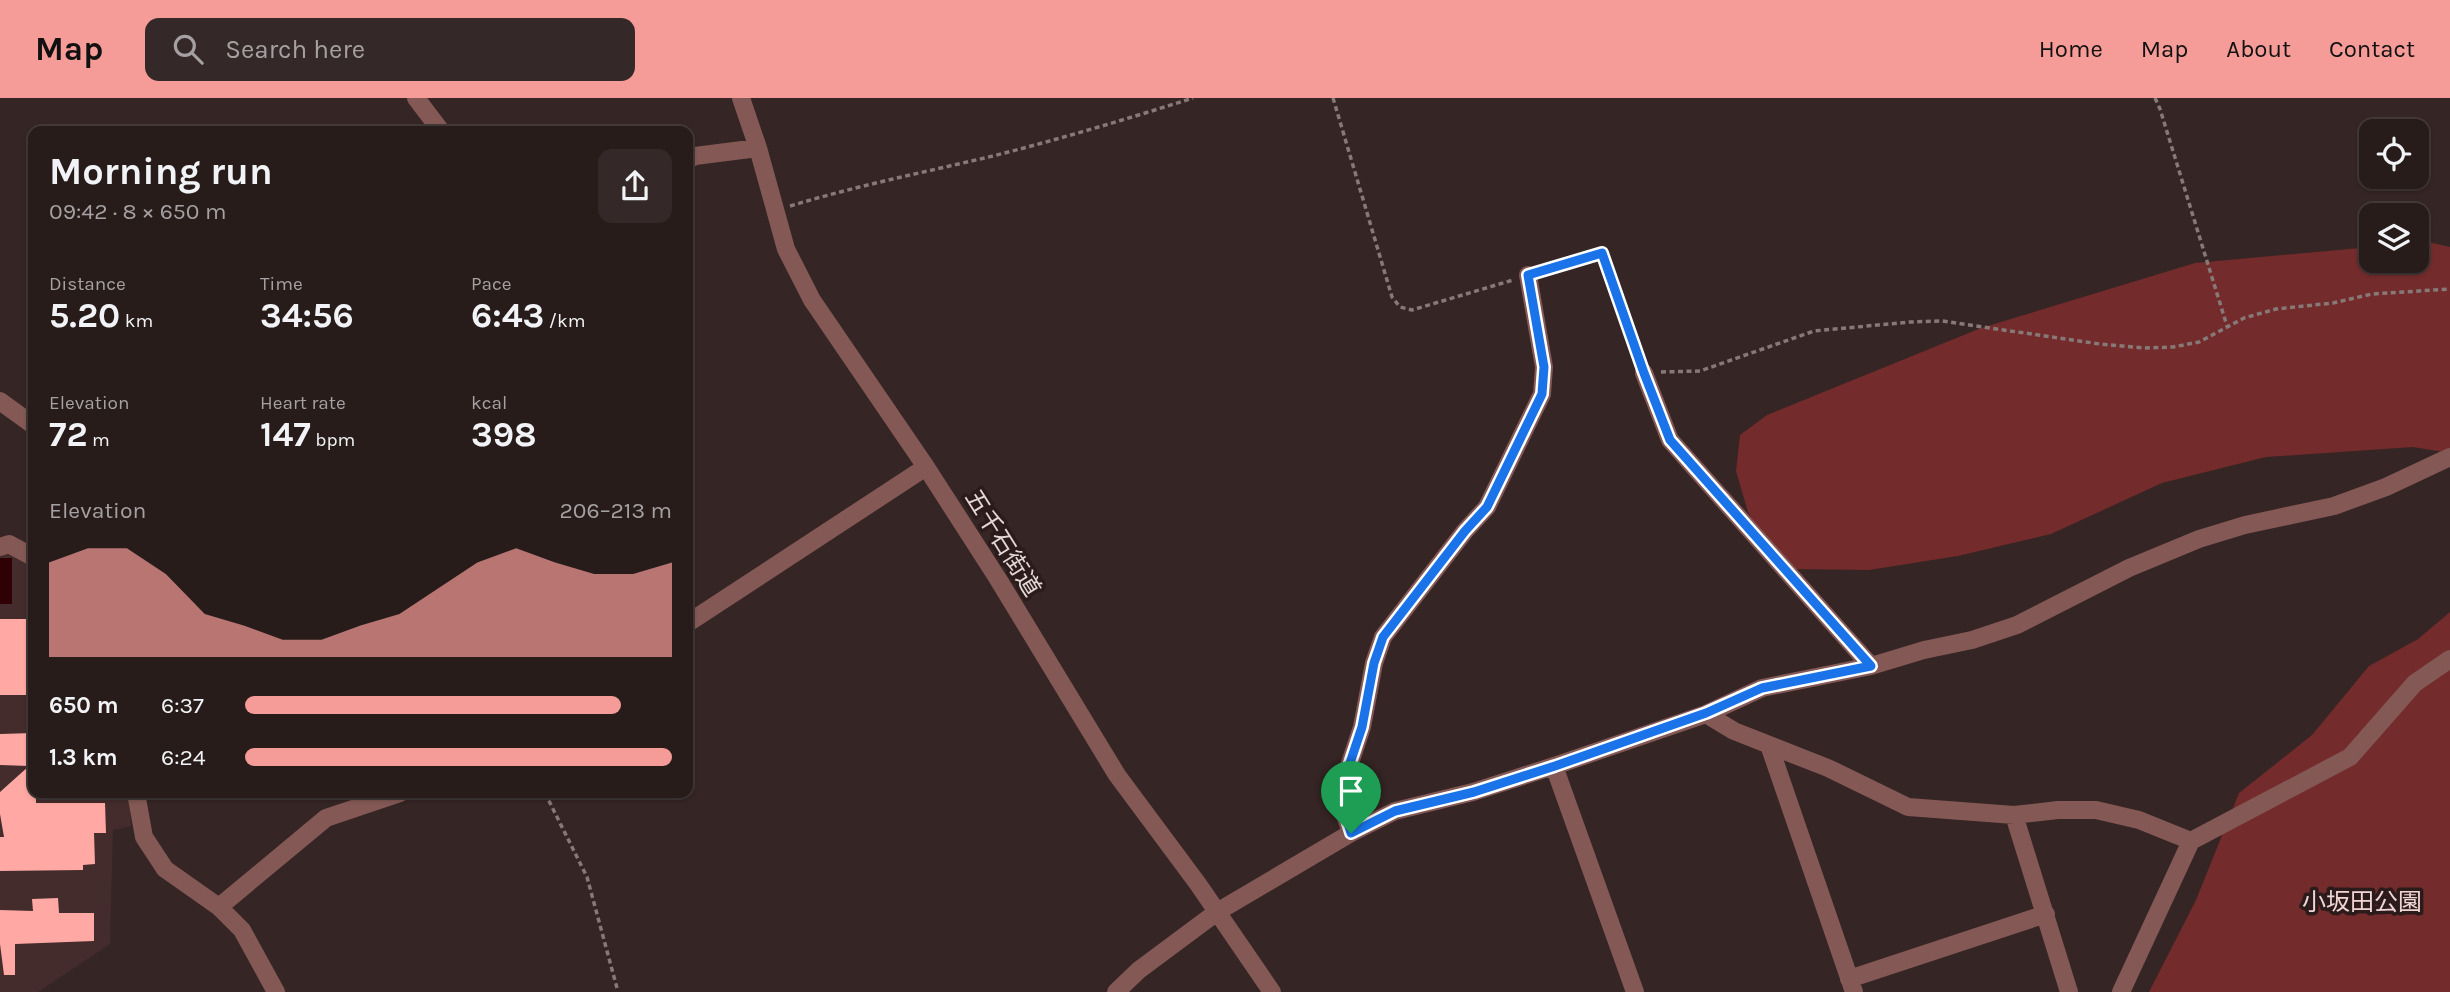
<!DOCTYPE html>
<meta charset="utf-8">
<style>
:root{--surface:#281c1b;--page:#342928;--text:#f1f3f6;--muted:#a5a1a3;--line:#443a3a;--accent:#f59b98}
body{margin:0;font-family:Karla,"Noto Sans JP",sans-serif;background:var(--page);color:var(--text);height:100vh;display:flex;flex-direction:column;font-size:26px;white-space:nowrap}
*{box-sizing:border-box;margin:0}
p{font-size:23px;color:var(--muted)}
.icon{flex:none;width:38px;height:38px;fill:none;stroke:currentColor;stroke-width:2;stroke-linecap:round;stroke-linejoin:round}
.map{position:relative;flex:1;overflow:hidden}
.side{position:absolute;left:28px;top:28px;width:665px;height:672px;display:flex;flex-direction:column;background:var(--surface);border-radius:14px;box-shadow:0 2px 5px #0004,0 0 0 2px var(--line)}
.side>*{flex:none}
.buttons{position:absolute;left:2359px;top:21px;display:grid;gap:14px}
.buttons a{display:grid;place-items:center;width:70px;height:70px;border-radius:14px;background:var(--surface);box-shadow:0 2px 5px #0004,0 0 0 2px var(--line);font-size:35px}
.pin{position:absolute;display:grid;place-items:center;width:60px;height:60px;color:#fff;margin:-72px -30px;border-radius:50% 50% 50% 0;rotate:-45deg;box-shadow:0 0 7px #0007}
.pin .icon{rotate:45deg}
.round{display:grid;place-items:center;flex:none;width:74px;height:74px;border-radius:14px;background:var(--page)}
.summary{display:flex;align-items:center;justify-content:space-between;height:119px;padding:0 21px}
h1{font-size:38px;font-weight:700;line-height:52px}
.figures{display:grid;grid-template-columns:repeat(3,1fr);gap:10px;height:119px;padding:7px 21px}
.figures div{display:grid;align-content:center}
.figures b{font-size:35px;font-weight:700}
.figures small{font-size:19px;font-weight:400}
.figures p{font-size:19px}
.chart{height:196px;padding:14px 21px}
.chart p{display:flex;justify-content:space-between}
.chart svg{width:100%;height:126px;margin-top:7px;fill:var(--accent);opacity:.7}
ul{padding:0 21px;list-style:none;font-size:23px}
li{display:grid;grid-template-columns:112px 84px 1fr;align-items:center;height:52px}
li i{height:18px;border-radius:9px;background:var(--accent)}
header{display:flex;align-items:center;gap:42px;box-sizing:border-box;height:98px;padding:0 35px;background:var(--accent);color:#111}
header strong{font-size:33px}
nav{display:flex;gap:38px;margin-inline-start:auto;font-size:24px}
.search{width:490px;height:63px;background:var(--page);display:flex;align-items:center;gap:18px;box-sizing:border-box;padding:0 24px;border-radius:14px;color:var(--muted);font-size:26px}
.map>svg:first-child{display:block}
</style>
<header>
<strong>Map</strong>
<div class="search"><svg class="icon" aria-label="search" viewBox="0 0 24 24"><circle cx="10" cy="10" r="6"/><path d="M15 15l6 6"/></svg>Search here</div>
<nav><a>Home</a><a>Map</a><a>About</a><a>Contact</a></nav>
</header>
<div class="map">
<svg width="2450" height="894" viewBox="0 0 2450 894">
<rect width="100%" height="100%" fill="#352524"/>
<!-- built -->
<path fill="#432c2b" d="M 0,456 L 16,456 L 33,466 L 33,695 L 129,695 L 131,728 L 113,732 L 110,846 L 38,894 L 0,894 Z"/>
<!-- green -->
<path fill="#732b2b" d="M 2428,144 L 2450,149 L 2450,355 L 2413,349 L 2266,359 L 2162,385 L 2051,436 L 1958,458 L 1869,472 L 1789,471 L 1766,447 L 1748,414 L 1736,373 L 1740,337 L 1767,317 L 1981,230 L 2195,165 L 2371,149 L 2371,163 L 2417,163 L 2417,145 Z
M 2450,514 L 2450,894 L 2149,894 L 2196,802 L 2239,695 L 2312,637 L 2369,568 L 2418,541 Z"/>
<!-- water -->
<path fill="#2f0004" d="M 0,460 L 12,460 L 12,506 L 0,506 Z"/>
<!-- building -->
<path fill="#ffa8a4" d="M 0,521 L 29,521 L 29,525 L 33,525 L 33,597 L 0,597 Z
M 33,635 L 33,695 L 36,695 L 36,705 L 105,705 L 106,735 L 94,735 L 95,766 L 83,767 L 83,772 L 0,773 L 0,739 L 4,739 L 0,716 L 0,694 L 29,668 L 0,667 L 0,636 Z
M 58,800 L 59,815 L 94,815 L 94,843 L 15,846 L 15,877 L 4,877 L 0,846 L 0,812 L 33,813 L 32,801 Z"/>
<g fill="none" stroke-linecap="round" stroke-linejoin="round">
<!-- path -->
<path stroke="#877978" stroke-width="3.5" stroke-dasharray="5 3.5" stroke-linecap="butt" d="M 1333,0 L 1392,199 L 1400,209 L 1412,212 L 1513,182
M 2155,0 L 2160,11 L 2227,228
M 790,108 C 856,88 925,74 993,58 C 1060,41 1127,21 1193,0
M 1543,173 L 1602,155 L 1639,261
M 1661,274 L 1700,273 L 1814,233 L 1910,224 L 1942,223 L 2100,246 L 2145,250 L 2173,249 L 2199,244 L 2244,220 L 2276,211 L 2333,205 L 2372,196 L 2450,191
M 545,695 L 587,779 L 617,890"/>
<!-- minor -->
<path stroke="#835855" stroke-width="18" d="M 416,0 L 441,33
M 741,0 L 758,50 L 786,151 L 812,202 L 926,369 L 998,481 L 1117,677 L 1198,786 L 1272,894
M 688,62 L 695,58 L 758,50
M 1644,275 L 1670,342 L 1871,568
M 0,303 L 33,327
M 0,449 L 9,446 L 33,459
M 688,525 L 926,369
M 1706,616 L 1734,633 L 1828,670 L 1908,709 L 2014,717 L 2058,712 L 2096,712 L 2139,722 L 2191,743
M 1769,647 L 1854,894
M 1554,668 L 1635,894
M 136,695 L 144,739 L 165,771 L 219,809 L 242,832 L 276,894
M 2014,717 L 2069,894
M 1351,735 L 1344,714 L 1343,686 L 1362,629 L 1374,565 L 1383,539 L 1465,433 L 1487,409 L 1542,296 L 1544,269 L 1528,177
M 219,809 L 326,720 L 400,695
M 1849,881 L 2046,816
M 1116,894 L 1139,872 L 1217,814 L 1351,735 L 1395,713 L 1473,694 L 1554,668 L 1706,616 L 1762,590 L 1871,568 L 1924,552 L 1972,542 L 2017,527 L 2129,470 L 2199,441 L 2245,427 L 2334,408 L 2386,389 L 2450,359
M 2121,894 L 2191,743 L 2350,659 L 2415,585 L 2450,561"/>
</g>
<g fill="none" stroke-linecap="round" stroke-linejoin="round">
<!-- route casing -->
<g stroke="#fff" stroke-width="14">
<path id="route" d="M 1602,155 L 1644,275 L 1670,342 L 1871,568 L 1762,590 L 1706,615 L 1555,668 L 1474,694 L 1395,713 L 1351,735 L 1344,713 L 1343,686 L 1362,629 L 1374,565 L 1383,539 L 1465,433 L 1487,409 L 1542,296 L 1544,269 L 1528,177 Z"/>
</g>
<!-- route -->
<use href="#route" stroke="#1a73e8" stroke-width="9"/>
</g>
<g text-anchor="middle" stroke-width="7" stroke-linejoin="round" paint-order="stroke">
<!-- street labels -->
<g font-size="24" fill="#e3d8d7" stroke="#2b1b1b">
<text transform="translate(1003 445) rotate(58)" y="8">五千石街道</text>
</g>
<!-- park labels -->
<g font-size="24" fill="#f1d5d3" stroke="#2b1b1b">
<text x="2362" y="812">小坂田公園</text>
</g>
</g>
</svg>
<div class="buttons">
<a><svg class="icon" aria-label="locate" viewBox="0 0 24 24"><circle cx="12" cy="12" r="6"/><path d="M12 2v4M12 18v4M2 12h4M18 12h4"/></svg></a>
<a><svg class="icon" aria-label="layers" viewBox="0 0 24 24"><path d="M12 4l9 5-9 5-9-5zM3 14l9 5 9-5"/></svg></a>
</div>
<div class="pin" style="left:1351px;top:735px;background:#1e9e55"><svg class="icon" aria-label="arrive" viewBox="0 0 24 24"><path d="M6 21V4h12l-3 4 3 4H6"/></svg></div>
<section class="side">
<div class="summary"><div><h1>Morning run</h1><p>09:42 · 8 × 650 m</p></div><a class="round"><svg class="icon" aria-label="share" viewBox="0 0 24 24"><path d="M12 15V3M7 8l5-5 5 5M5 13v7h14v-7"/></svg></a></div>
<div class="figures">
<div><p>Distance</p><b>5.20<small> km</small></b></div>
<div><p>Time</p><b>34:56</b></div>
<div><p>Pace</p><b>6:43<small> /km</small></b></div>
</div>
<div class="figures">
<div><p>Elevation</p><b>72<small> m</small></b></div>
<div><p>Heart rate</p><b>147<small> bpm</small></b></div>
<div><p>kcal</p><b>398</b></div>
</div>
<div class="chart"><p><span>Elevation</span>206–213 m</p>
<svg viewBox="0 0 160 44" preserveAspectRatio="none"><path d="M0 44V11L10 6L20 6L30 15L40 29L50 33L60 38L70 38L80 33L90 29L100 20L110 11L120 6L130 11L140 15L150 15L160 11V44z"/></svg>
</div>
<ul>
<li><b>650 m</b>6:37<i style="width:88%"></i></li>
<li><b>1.3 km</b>6:24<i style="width:100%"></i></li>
</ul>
</section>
</div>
